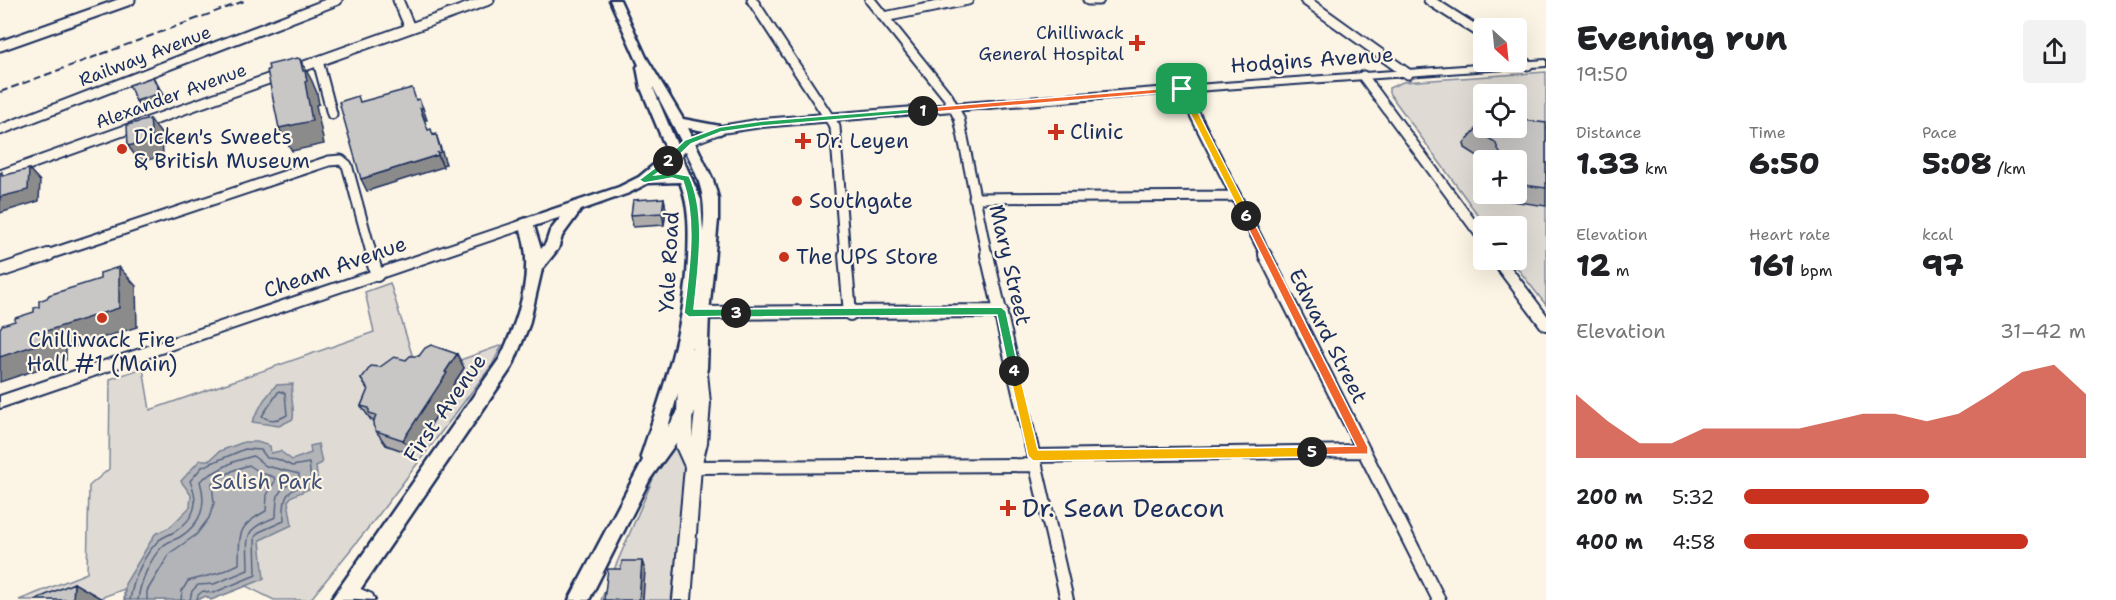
<!DOCTYPE html>
<meta charset="utf-8">
<style>
:root{--surface:#fff;--page:#f2f2f2;--text:#202124;--muted:#757577;--accent:#c8321e}
body{margin:0;font-family:"Shantell Sans",sans-serif;background:var(--page);color:var(--text);height:100vh;display:flex;flex-direction:column;font-size:22px;white-space:nowrap}
*{box-sizing:border-box;margin:0}
p{font-size:20px;color:var(--muted)}
.icon{flex:none;width:33px;height:33px;fill:none;stroke:currentColor;stroke-width:2;stroke-linecap:round;stroke-linejoin:round}
.map{position:relative;flex:1;overflow:hidden}
.sheet{display:flex;flex-direction:column;background:var(--surface);width:570px}
.sheet>*{flex:none}
.needle{width:39px;rotate:153deg}
.tools{position:absolute;left:1473px;top:18px;display:grid;gap:12px}
.tools a{display:grid;place-items:center;width:54px;height:54px;border-radius:6px;background:var(--surface);box-shadow:0 6px 24px #0002;font-size:30px}
.pin{position:absolute;display:grid;place-items:center;width:51px;height:51px;color:#fff;margin:-26px;border-radius:12px;box-shadow:0 3px 9px #0006}
.km{position:absolute;width:30px;height:30px;margin:-15px;border-radius:50%;background:#222;color:#fff;font-size:16px;line-height:30px;text-align:center}
.round{display:grid;place-items:center;flex:none;width:63px;height:63px;border-radius:6px;background:var(--page)}
.overview{display:flex;align-items:center;justify-content:space-between;height:102px;padding:0 30px}
h1{font-size:33px;font-weight:800;line-height:45px}
.figures{display:grid;grid-template-columns:repeat(3,1fr);gap:9px;height:102px;padding:6px 30px}
.figures div{display:grid;align-content:center}
.figures b{font-size:30px;font-weight:800}
.figures small{font-size:16px;font-weight:400}
.figures p{font-size:16px}
.chart{height:168px;padding:12px 30px}
.chart p{display:flex;justify-content:space-between}
.chart svg{width:100%;height:108px;margin-top:6px;fill:var(--accent);opacity:.7}
ul{padding:0 30px;list-style:none;font-size:20px}
li{display:grid;grid-template-columns:96px 72px 1fr;align-items:center;height:45px}
li i{height:15px;border-radius:8px;background:var(--accent)}
main{display:flex;flex:1;min-height:0}
.map>svg:first-child{display:block}
</style>
<main>
<div class="map">
<svg width="1546" height="600" viewBox="0 0 1546 600">
<rect width="100%" height="100%" fill="#fcf5e5"/>
<filter id="ink" filterUnits="userSpaceOnUse"><feTurbulence type="fractalNoise" baseFrequency=".0167" numOctaves="2"/><feDisplacementMap in="SourceGraphic" scale="12" xChannelSelector="R" yChannelSelector="G"/><feConvolveMatrix kernelMatrix="1 2 1 2 8 2 1 2 1" color-interpolation-filters="sRGB"/></filter>
<g filter="url(#ink)">
<!-- green -->
<path fill="#dfdbd4" stroke="#7d8599" stroke-width="1.5" fill-rule="evenodd" d="M 1546,72 L 1546,305 L 1511,260 L 1516,260 L 1516,226 L 1486,226 L 1389,93 L 1389,88 L 1403,82 ZM 1484,94 L 1516,94 L 1516,128 L 1484,128 ZM 1484,160 L 1516,160 L 1516,194 L 1484,194 Z
M 390,283 L 414,361 L 446,350 L 452,363 L 502,345 L 492,365 L 377,517 L 310,600 L 274,600 L 246,586 L 211,600 L 206,596 L 197,600 L 124,600 L 124,589 L 95,600 L 19,600 L 87,573 L 89,486 L 109,469 L 110,379 L 143,368 L 150,410 L 374,332 L 365,292 Z
M 679,440 L 687,469 L 671,600 L 601,600 L 659,465 Z"/>
<!-- water -->
<path fill="#b2b4b8" stroke="#767f94" stroke-width="1.5" d="M 293,384 C 289,400 295,405 293,419 L 279,426 L 252,422 L 264,400 L 276,385 Z
M 244,442 L 257,442 L 270,446 L 271,453 L 280,451 L 292,460 L 311,453 L 310,446 L 318,444 L 322,463 L 316,466 L 318,485 L 292,496 L 288,501 L 292,525 L 260,540 L 264,579 L 211,600 L 206,596 L 197,600 L 125,600 L 125,584 L 155,534 L 170,527 L 190,507 L 191,495 L 181,481 L 200,460 L 210,460 L 220,451 Z"/>
<g fill="none" stroke-linecap="round" stroke-linejoin="round">
<!-- shore -->
<path stroke="#576482" stroke-width="1.5" d="M 279,391 L 285,393 L 287,415 C 279,420 270,422 262,416 Z
M 130,600 C 133,580 143,556 158,541 C 162,537 169,535 174,532 C 195,519 200,503 190,481 L 202,467 L 245,449 L 261,450 L 267,458 L 277,459 L 292,466 L 309,463 L 311,481 C 286,493 283,492 284,521 L 259,532 L 255,537 L 256,575 L 213,593 L 203,591 L 198,595 L 197,600
M 138,600 C 140,583 150,558 163,546 C 168,541 175,540 180,537 C 202,523 207,505 200,481 L 204,478 L 233,462 L 253,456 L 266,466 L 299,474 L 299,479 C 276,490 277,493 276,517 C 241,530 248,536 248,570 L 214,584 L 198,585 L 192,591 L 190,600
M 147,600 L 147,591 L 170,553 L 196,535 L 209,518 L 214,503 L 212,483 L 234,470 L 249,465 L 261,473 L 274,477 L 275,481 L 267,495 L 266,511 C 236,527 240,533 239,564 L 219,573 L 188,581 L 182,591 L 181,600"/>
<!-- minor-far1 casing -->
<g stroke="#1b2f5e" stroke-width="13">
<path id="minor-far1" d="M 398,0 L 410,28
M 752,0 L 835,127 L 845,256
M 870,0 L 948,97 L 959,118 L 987,256
M 1088,0 L 1099,0
M 1305,0 L 1408,74
M 1429,0 L 1484,35
M 884,17 L 968,0
M 0,46 L 130,0
M 1516,57 L 1528,65
M 318,61 L 332,114
M 1363,76 L 1484,240
M 1182,89 L 1266,256
M 0,130 L 337,0
M 0,175 L 489,0
M 974,198 L 1236,196
M 44,256 L 329,161 L 341,160 L 347,165 L 372,256"/>
</g>
<!-- minor casing -->
<g stroke="#1b2f5e" stroke-width="16">
<path id="minor" d="M 371,255 L 377,275
M 845,255 L 850,314
M 987,255 L 1067,600
M 1265,255 L 1439,600
M 1498,260 L 1546,324
M 0,271 L 48,255
M 695,313 L 1001,311
M 1033,456 L 1364,451
M 693,467 L 1035,465"/>
</g>
<!-- tertiary casing -->
<g stroke="#1b2f5e" stroke-width="4">
<path id="tertiary" d="M 1546,60 L 1546,66 L 1182,92 L 762,127 L 722,133 L 688,146 L 682,142 L 684,139 L 720,126 L 762,119 L 1182,86 Z
M 526,219 L 532,224 L 530,227 L 0,408 L 0,396 Z
M 686,345 L 691,347 L 693,351 L 692,438 L 696,403 L 693,373 L 695,369 L 700,367 L 705,369 L 707,373 L 710,403 L 707,443 L 701,467 L 691,600 L 673,600 L 685,467 L 676,447 L 679,351 L 681,347 Z
M 347,583 L 372,594 L 375,600 L 341,598 L 338,592 L 341,586 Z"/>
</g>
<!-- secondary casing -->
<g stroke="#1b2f5e" stroke-width="5">
<path id="secondary" d="M 610,0 L 620,0 L 646,57 L 683,119 L 720,126 L 726,130 L 720,134 L 688,128 L 713,180 L 718,198 L 718,220 L 709,313 L 707,368 L 700,400 L 689,425 L 650,479 L 589,600 L 569,600 L 643,460 L 641,456 C 663,390 685,328 688,259 C 689,232 690,207 680,182 L 648,183 L 629,193 L 581,210 L 562,236 L 558,249 L 542,269 L 529,325 L 512,367 L 353,600 L 331,600 L 500,358 C 520,316 536,269 519,224 L 521,220 L 619,187 L 639,177 L 668,153 L 641,88 L 637,67 L 639,65 ZM 653,87 L 681,141 L 677,145 L 653,88 ZM 686,151 C 700,181 707,198 703,232 L 701,200 L 681,155 ZM 672,163 L 676,172 L 660,173 ZM 561,217 L 550,231 L 546,243 L 541,249 L 534,226 ZM 692,346 C 691,376 686,403 668,427 Z"/>
</g>
<!-- minor-far1 -->
<use href="#minor-far1" stroke="#fcf5e5" stroke-width="9"/>
<!-- minor -->
<use href="#minor" stroke="#fcf5e5" stroke-width="12"/>
<!-- tertiary -->
<use href="#tertiary" fill="#fcf5e5" fill-rule="evenodd"/>
<!-- secondary -->
<use href="#secondary" fill="#fcf5e5" fill-rule="evenodd"/>
<!-- rail -->
<path stroke="#1b2f5e" stroke-width="2" stroke-dasharray="8 4" stroke-linecap="butt" d="M 0,92 L 247,0"/>
</g>
<!-- wall -->
<path fill="#acabaa" stroke="#1b2f5e" stroke-width="1.5" d="M 1546,123 L 1546,206 L 1498,199 L 1496,194 L 1516,194 L 1516,160 L 1484,160 L 1484,163 L 1481,158 L 1465,148 L 1464,143 L 1477,128 Z
M 664,198 L 666,210 L 664,225 L 633,227 L 631,215 Z
M 457,354 L 464,368 L 453,385 L 455,387 L 412,454 L 386,445 L 376,431 L 374,421 L 371,420 L 361,406 L 368,390 L 361,379 L 380,367 L 419,356 Z"/>
<!-- shaded-wall -->
<path fill="#8c8b8b" stroke="#1b2f5e" stroke-width="1.5" d="M 300,59 L 312,81 L 317,93 L 319,104 L 316,105 L 324,144 L 292,151 L 279,128 L 305,82 Z
M 153,77 L 158,85 L 166,101 L 142,109 L 136,101 Z
M 420,108 L 423,108 L 427,120 L 425,120 Z
M 150,119 L 162,135 L 163,156 L 140,162 L 128,146 Z
M 436,134 L 446,164 L 442,165 L 437,153 Z
M 438,155 L 443,167 L 367,191 L 361,179 Z
M 29,169 L 40,181 L 39,201 L 0,213 L 0,197 Z
M 664,198 L 666,210 L 664,225 L 662,213 Z
M 119,267 L 136,286 L 137,327 L 66,349 L 66,360 L 0,382 L 0,357 Z
M 457,354 L 464,368 L 453,385 L 455,387 L 412,454 L 403,440 L 445,372 Z
M 642,561 L 645,570 L 643,600 L 639,600 Z
M 74,583 L 102,599 L 102,600 L 73,600 Z"/>
<!-- building -->
<path fill="#c8c7c6" stroke="#1b2f5e" stroke-width="1.5" d="M 297,58 L 300,59 L 303,71 L 305,71 L 307,81 L 305,82 L 312,121 L 279,128 L 267,70 L 269,69 L 268,65 Z
M 153,77 L 160,93 L 136,101 L 129,85 Z
M 412,88 L 416,100 L 419,99 L 423,108 L 420,108 L 428,130 L 431,129 L 433,135 L 436,134 L 441,152 L 437,153 L 438,155 L 361,179 L 339,102 L 358,96 L 360,102 Z
M 150,119 L 152,140 L 128,146 L 127,125 Z
M 1516,119 L 1546,123 L 1546,188 L 1516,184 L 1516,160 L 1503,160 L 1495,142 L 1478,132 L 1477,128 L 1480,124 L 1484,125 L 1484,128 L 1516,128 Z
M 29,169 L 28,190 L 0,197 L 0,173 L 2,172 L 2,176 Z
M 664,198 L 662,213 L 631,215 L 633,200 Z
M 119,267 L 119,308 L 46,331 L 45,342 L 0,357 L 0,328 L 1,327 L 2,325 L 15,321 L 15,318 L 34,312 L 34,308 L 39,307 L 39,301 L 47,298 L 49,295 L 100,279 L 100,273 Z
M 431,345 L 457,354 L 445,372 L 447,373 L 403,440 L 376,431 L 373,425 L 376,415 L 369,413 L 369,408 L 361,406 L 368,389 L 361,379 L 371,366 L 380,367 L 394,357 L 406,360 L 410,356 L 419,356 L 425,348 Z
M 622,561 L 642,561 L 639,600 L 604,600 L 608,569 L 621,569 Z
M 74,583 L 73,600 L 34,600 Z"/>
</g>
<!-- split-1 -->
<path fill="#f0652b" stroke="#fff" stroke-width="1.5" d="M 1182,87 L 1186,89 L 1185,91 L 923,113 L 919,111 L 923,108 Z"/>
<!-- split-2 -->
<path fill="#22a559" stroke="#fff" stroke-width="1.5" d="M 923,108 L 927,111 L 926,112 L 762,126 L 721,132 L 691,144 L 671,163 L 663,161 L 685,140 L 720,127 L 762,121 Z"/>
<!-- split-3 -->
<path fill="#22a559" stroke="#fff" stroke-width="1.5" d="M 668,158 L 671,159 L 671,163 L 655,175 L 672,173 L 689,176 C 707,213 698,269 694,309 L 736,309 L 740,310 L 740,316 L 689,317 L 684,313 C 689,271 697,221 683,181 L 672,178 L 644,183 L 639,180 Z"/>
<!-- split-4 -->
<path fill="#22a559" stroke="#fff" stroke-width="1.5" d="M 1001,307 L 1006,311 L 1019,371 L 1014,375 L 1009,371 L 997,315 L 736,317 L 732,313 L 736,309 Z"/>
<!-- split-5 -->
<path fill="#f5b400" stroke="#fff" stroke-width="1.5" d="M 1014,367 L 1019,371 L 1038,450 L 1312,447 L 1318,452 L 1312,457 L 1033,461 L 1028,456 L 1009,371 Z"/>
<!-- split-6 -->
<path fill="#f0652b" stroke="#fff" stroke-width="1.5" d="M 1246,213 L 1251,216 L 1368,447 L 1368,454 L 1308,455 L 1307,452 L 1312,447 L 1356,446 L 1242,216 Z"/>
<!-- split-7 -->
<path fill="#f5b400" stroke="#fff" stroke-width="1.5" d="M 1182,87 L 1186,89 L 1251,216 L 1249,218 L 1242,216 L 1178,89 Z"/>
<!-- markers -->
<g fill="#c8321e" stroke="#fcf5e5" stroke-width="2">
<path d="M1134 34h6v6h6v6h-6v6h-6v-6h-6v-6h6z"/>
<path d="M1053 123h6v6h6v6h-6v6h-6v-6h-6v-6h6z"/>
<path d="M800 132h6v6h6v6h-6v6h-6v-6h-6v-6h6z"/>
<circle cx="122" cy="149" r="6"/>
<circle cx="797" cy="201" r="6"/>
<circle cx="784" cy="257" r="6"/>
<circle cx="102" cy="318" r="6"/>
<path d="M1005 499h6v6h6v6h-6v6h-6v-6h-6v-6h6z"/>
</g>
<g text-anchor="middle" stroke-width="4.5" stroke-linejoin="round" paint-order="stroke">
<!-- far-poi labels -->
<g font-size="18" fill="#1b2f5e" stroke="#fcf5e5" text-anchor="end">
<text x="1124" y="39">Chilliwack<tspan x="1124" dy="21">General Hospital</tspan></text>
</g>
<!-- far-street labels -->
<g font-size="18" fill="#1b2f5e" stroke="#fcf5e5">
<text transform="translate(145 56) rotate(-21)" y="6">Railway Avenue</text>
<text transform="translate(171 96) rotate(-20)" y="6">Alexander Avenue</text>
</g>
<!-- street labels -->
<g font-size="21" fill="#1b2f5e" stroke="#fcf5e5">
<text transform="translate(1312 60) rotate(-4)" y="7">Hodgins Avenue</text>
<text transform="translate(669 262) rotate(-87)" y="7">Yale Road</text>
<text transform="translate(1010 265) rotate(77)" y="7">Mary Street</text>
<text transform="translate(335 267) rotate(-19)" y="7">Cheam Avenue</text>
<text transform="translate(1328 336) rotate(63)" y="7">Edward Street</text>
<text transform="translate(445 408) rotate(-55)" y="7">First Avenue</text>
</g>
<!-- poi labels -->
<g font-size="21" fill="#1b2f5e" stroke="#fcf5e5" text-anchor="start">
<text x="1070" y="139">Clinic</text>
<text x="134" y="144">Dicken's Sweets<tspan x="134" dy="24">&amp; British Museum</tspan></text>
<text x="816" y="148">Dr. Leyen</text>
<text x="809" y="208">Southgate</text>
<text x="796" y="264">The UPS Store</text>
<text x="102" y="347" text-anchor="middle">Chilliwack Fire<tspan x="102" dy="24">Hall #1 (Main)</tspan></text>
</g>
<!-- park labels -->
<g font-size="21" fill="#425176" stroke="#fcf5e5">
<text x="267" y="489">Salish Park</text>
</g>
<!-- near-poi labels -->
<g font-size="26" fill="#1b2f5e" stroke="#fcf5e5" text-anchor="start">
<text x="1022" y="517">Dr. Sean Deacon</text>
</g>
</g>
</svg>
<div class="tools">
<a><svg class="needle" viewBox="-14 -14 28 28"><path d="M0-13l5 13h-10z" fill="#e53935"/><path d="M0 13l5-13h-10z" fill="#757577"/></svg></a>
<a><svg class="icon" aria-label="locate" viewBox="0 0 24 24"><circle cx="12" cy="12" r="6"/><path d="M12 2v4M12 18v4M2 12h4M18 12h4"/></svg></a>
<a>+</a>
<a>−</a>
</div>
<div class="pin" style="left:1182px;top:89px;background:#1e9e55"><svg class="icon" aria-label="arrive" viewBox="0 0 24 24"><path d="M6 21V4h12l-3 4 3 4H6"/></svg></div>
<b class="km" style="left:923px;top:111px">1</b>
<b class="km" style="left:668px;top:161px">2</b>
<b class="km" style="left:736px;top:313px">3</b>
<b class="km" style="left:1014px;top:371px">4</b>
<b class="km" style="left:1312px;top:452px">5</b>
<b class="km" style="left:1246px;top:216px">6</b>
</div>
<section class="sheet">
<div class="overview"><div><h1>Evening run</h1><p>19:50</p></div><a class="round"><svg class="icon" aria-label="share" viewBox="0 0 24 24"><path d="M12 15V3M7 8l5-5 5 5M5 13v7h14v-7"/></svg></a></div>
<div class="figures">
<div><p>Distance</p><b>1.33<small> km</small></b></div>
<div><p>Time</p><b>6:50</b></div>
<div><p>Pace</p><b>5:08<small> /km</small></b></div>
</div>
<div class="figures">
<div><p>Elevation</p><b>12<small> m</small></b></div>
<div><p>Heart rate</p><b>161<small> bpm</small></b></div>
<div><p>kcal</p><b>97</b></div>
</div>
<div class="chart"><p><span>Elevation</span>31–42 m</p>
<svg viewBox="0 0 160 44" preserveAspectRatio="none"><path d="M0 44V18L10 29L20 38L30 38L40 32L50 32L60 32L70 32L80 29L90 26L100 26L110 29L120 26L130 18L140 9L150 6L160 18V44z"/></svg>
</div>
<ul>
<li><b>200 m</b>5:32<i style="width:54%"></i></li>
<li><b>400 m</b>4:58<i style="width:83%"></i></li>
</ul>
</section>
</main>
